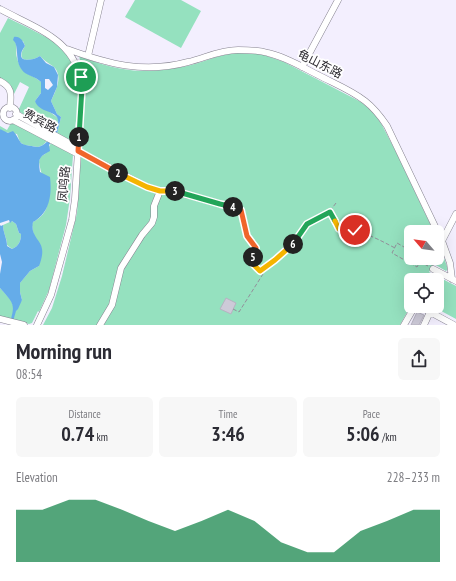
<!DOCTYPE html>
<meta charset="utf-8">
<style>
:root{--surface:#fff;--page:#f7f7f7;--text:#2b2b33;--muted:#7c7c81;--accent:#0b8043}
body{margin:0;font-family:"PT Sans Narrow","Noto Sans SC",sans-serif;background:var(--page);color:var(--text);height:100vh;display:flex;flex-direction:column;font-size:15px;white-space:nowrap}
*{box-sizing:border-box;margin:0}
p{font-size:13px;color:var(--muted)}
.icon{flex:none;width:22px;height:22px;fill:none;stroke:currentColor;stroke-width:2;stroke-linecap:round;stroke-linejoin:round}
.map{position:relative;height:325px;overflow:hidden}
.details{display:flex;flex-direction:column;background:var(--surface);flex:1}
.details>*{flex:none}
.needle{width:26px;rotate:298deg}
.controls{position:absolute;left:404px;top:225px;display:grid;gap:8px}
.controls a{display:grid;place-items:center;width:40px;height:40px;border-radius:6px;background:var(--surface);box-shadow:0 4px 16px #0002;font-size:20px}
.pin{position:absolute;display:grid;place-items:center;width:34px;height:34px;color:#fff;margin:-17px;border:2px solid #fff;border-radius:50%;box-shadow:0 1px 4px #0007}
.km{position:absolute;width:20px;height:20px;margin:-10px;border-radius:50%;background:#222;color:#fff;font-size:11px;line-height:20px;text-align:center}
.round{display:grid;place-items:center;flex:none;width:42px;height:42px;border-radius:6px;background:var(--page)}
.summary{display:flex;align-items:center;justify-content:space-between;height:68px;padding:0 16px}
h1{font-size:22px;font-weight:800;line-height:30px}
.figures{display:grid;grid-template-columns:repeat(3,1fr);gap:6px;height:68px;padding:4px 16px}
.figures div{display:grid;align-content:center;border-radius:6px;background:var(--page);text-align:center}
.figures b{font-size:20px;font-weight:800}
.figures small{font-size:11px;font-weight:400}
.figures p{font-size:11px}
.chart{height:112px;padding:8px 16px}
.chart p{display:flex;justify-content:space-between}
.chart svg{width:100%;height:72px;margin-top:4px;fill:var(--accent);opacity:.7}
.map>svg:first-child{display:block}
</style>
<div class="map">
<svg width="456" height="325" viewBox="0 0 456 325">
<rect width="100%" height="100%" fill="#f3effe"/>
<!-- green -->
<path fill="#95e1bf" d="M 135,0 L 181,0 L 201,11 L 181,48 L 125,17 Z
M 8,18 C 24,26 42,34 57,44 C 87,66 77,108 74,139 L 69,140 L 57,134 L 61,117 L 57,114 L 51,101 C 55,92 63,78 55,68 C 52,65 44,61 40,56 C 28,63 15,61 25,46 L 23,41 L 15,42 C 18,47 15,52 17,58 C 22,76 29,72 41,82 L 41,93 L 35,101 L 58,118 L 58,121 L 54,132 L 18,111 L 29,87 L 20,82 L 14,94 L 0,79 L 0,33 Z
M 235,53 L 261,54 L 284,62 L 361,102 L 374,113 L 382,125 L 396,152 L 434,232 L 411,232 L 411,258 L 437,258 L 437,239 L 448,269 L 446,271 L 434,264 L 429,272 L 456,286 L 456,319 L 432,306 L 437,306 L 437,280 L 411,280 L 411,305 L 400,325 L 43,325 L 52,308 L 62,276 L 77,213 L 86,86 L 84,75 L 79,56 C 93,61 108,67 123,69 C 143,73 171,70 191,65 C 206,61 219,55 235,53 Z
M 11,123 L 17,124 L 47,141 L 43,145 L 38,147 L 24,145 L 20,142 L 17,134 L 3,132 L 0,129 L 0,126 L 7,130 Z
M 51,143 L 73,155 L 70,198 L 66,225 L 49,290 L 39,312 L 38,311 L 32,323 L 29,324 L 0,316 L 0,288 L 11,300 L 14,308 L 22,300 L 20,292 L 19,284 L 30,271 L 39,266 L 32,225 L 33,222 C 60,208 42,184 39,162 L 40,157 L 45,154 Z
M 12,221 L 16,224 L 19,233 L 21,234 C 21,241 19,246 12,249 L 7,245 C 7,238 3,233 3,225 Z"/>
<!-- water -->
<path fill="#65ace9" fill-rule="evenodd" d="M 14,37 C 20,36 23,41 25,46 C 14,61 28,63 40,56 L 46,63 L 54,67 L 58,75 L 57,87 L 51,101 L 57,114 L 61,117 L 57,134 L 49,145 L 50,151 C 39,157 38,158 40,172 L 50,177 C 52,194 50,213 33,222 C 30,236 41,240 42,249 C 43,254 41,261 39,266 L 30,271 L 20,283 L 20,292 L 22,300 L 18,309 L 16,311 L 12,325 L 9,325 C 16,304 14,304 0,288 L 0,274 L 2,262 L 0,254 L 0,225 L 1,226 L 3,225 C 3,233 7,238 7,246 L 12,249 C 19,246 21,241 21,234 L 19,233 L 16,224 L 12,221 L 10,223 L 9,220 L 0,223 L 0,129 L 8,133 L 13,131 C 17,135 18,139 21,143 C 25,146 33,146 38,147 C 45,145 48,141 52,135 C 71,107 40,117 35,101 L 41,93 L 41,82 C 35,76 25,75 22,70 C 14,60 20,46 13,40 ZM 45,79 L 49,79 L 53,85 L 48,90 L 45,88 Z"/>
<!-- building -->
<path fill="#cdcad8" stroke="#b6b3c1" d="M 226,298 L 236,303 L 231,314 L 220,309 Z
M 417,312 L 424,315 L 419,325 L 411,325 Z"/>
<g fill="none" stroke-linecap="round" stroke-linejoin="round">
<!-- minor casing -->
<g stroke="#85828f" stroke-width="7">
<path id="minor" d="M 0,9 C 37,29 77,40 82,87 L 75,199 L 72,220 L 51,295 L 37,325
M 67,49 C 108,64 144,74 188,62 C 205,58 220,50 238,50 C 248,50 258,50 268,53 C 286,57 302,67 318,75 C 333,83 351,90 365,101 C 374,108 381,117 387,126 L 442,241 L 450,263 L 452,279
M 88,56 L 101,0
M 302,67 L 338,0
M 0,81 C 13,88 11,94 10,108
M3 114a7 7 0 1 1 14 0a7 7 0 1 1-14 0Z
M 16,114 L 78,148
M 13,120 L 78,154
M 78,151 L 147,187 L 160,191 L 170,191 L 188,195 L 220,204 L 235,207 L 241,210 L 247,236
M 442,241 L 456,214
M 433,269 L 456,281
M 419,306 L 454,325
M 0,319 L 24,325
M 100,325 L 112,305 L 121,268 L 142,235 L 152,223 L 154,217 L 154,206 L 160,191
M 404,325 L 415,306
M 424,325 L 430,312"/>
</g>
<!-- path -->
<path stroke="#928f9a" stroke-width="1" stroke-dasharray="4 2" stroke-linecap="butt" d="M 330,211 L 336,203
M 411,251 L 397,243 L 392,253 L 417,267 L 422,258
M 420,262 L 428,266
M 260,271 L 275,260 L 294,243 L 307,223 L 330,212 L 339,229 C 363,231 374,237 395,248
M 233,309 L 239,312 L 263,274 L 252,263 L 256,248 L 250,240"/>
<!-- minor -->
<use href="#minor" stroke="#fff" stroke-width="6"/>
</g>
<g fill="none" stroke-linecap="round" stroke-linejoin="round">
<!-- split-1 casing -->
<g stroke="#fff" stroke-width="8">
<path id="split-1" d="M 79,137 L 82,87 L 81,77"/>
</g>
<!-- split-2 casing -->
<g stroke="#fff" stroke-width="8">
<path id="split-2" d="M 79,137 L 78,151 L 118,173"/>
</g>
<!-- split-3 casing -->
<g stroke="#fff" stroke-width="8">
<path id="split-3" d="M 118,173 L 147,187 L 160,191 L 175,191"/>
</g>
<!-- split-4 casing -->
<g stroke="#fff" stroke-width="8">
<path id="split-4" d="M 175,191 L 220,204 L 233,207"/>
</g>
<!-- split-5 casing -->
<g stroke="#fff" stroke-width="8">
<path id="split-5" d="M 233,207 L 241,210 L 247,236 L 256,248 L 253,257"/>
</g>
<!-- split-6 casing -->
<g stroke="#fff" stroke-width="8">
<path id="split-6" d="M 253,257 L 252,263 L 260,271 L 275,260 L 293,244"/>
</g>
<!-- split-7 casing -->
<g stroke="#fff" stroke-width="8">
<path id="split-7" d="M 293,244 L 307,224 L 330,212 L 335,221"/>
</g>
<!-- split-8 casing -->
<g stroke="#fff" stroke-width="8">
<path id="split-8" d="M 335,221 L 339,229 L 355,230"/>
</g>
<!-- split-1 -->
<use href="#split-1" stroke="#22a559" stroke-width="5"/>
<!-- split-2 -->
<use href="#split-2" stroke="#f0652b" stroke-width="5"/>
<!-- split-3 -->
<use href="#split-3" stroke="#f5b400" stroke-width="5"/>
<!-- split-4 -->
<use href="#split-4" stroke="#22a559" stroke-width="5"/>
<!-- split-5 -->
<use href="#split-5" stroke="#f0652b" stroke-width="5"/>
<!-- split-6 -->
<use href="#split-6" stroke="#f5b400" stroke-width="5"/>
<!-- split-7 -->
<use href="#split-7" stroke="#22a559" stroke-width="5"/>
<!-- split-8 -->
<use href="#split-8" stroke="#f5b400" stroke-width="5"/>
</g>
<g text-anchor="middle" stroke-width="3.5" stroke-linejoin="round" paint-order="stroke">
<!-- street labels -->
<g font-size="12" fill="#2c2a30" stroke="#fff">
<text transform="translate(320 64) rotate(27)" y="4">龟山东路</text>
<text transform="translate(40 121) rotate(28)" y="4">贵宾路</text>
<text transform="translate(64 184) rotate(-85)" y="4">凤鸣路</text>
</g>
</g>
</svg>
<div class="controls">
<a><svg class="needle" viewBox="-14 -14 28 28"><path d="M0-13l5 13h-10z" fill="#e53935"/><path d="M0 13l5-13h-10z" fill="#7c7c81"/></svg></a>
<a><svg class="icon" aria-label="locate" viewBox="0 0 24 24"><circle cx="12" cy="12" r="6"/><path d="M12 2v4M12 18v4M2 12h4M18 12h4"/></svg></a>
</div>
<div class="pin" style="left:81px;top:77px;background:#1e9e55"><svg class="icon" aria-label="arrive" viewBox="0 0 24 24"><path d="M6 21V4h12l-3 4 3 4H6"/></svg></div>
<div class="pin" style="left:355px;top:230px;background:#d93025"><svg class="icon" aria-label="check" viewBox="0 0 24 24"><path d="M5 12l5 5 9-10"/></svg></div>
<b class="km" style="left:79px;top:137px">1</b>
<b class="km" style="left:118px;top:173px">2</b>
<b class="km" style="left:175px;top:191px">3</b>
<b class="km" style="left:233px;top:207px">4</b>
<b class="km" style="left:253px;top:257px">5</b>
<b class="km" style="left:293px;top:244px">6</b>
</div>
<section class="details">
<div class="summary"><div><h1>Morning run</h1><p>08:54</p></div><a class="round"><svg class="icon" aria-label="share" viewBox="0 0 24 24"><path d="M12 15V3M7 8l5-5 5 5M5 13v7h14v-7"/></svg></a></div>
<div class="figures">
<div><p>Distance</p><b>0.74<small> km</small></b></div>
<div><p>Time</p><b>3:46</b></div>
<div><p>Pace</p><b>5:06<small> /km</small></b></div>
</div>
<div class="chart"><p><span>Elevation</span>228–233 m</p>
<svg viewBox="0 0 160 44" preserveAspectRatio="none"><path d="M0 44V12L10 12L20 6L30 6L40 12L50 19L60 25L70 19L80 12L90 19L100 32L110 38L120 38L130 25L140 19L150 12L160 12V44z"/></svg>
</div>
</section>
